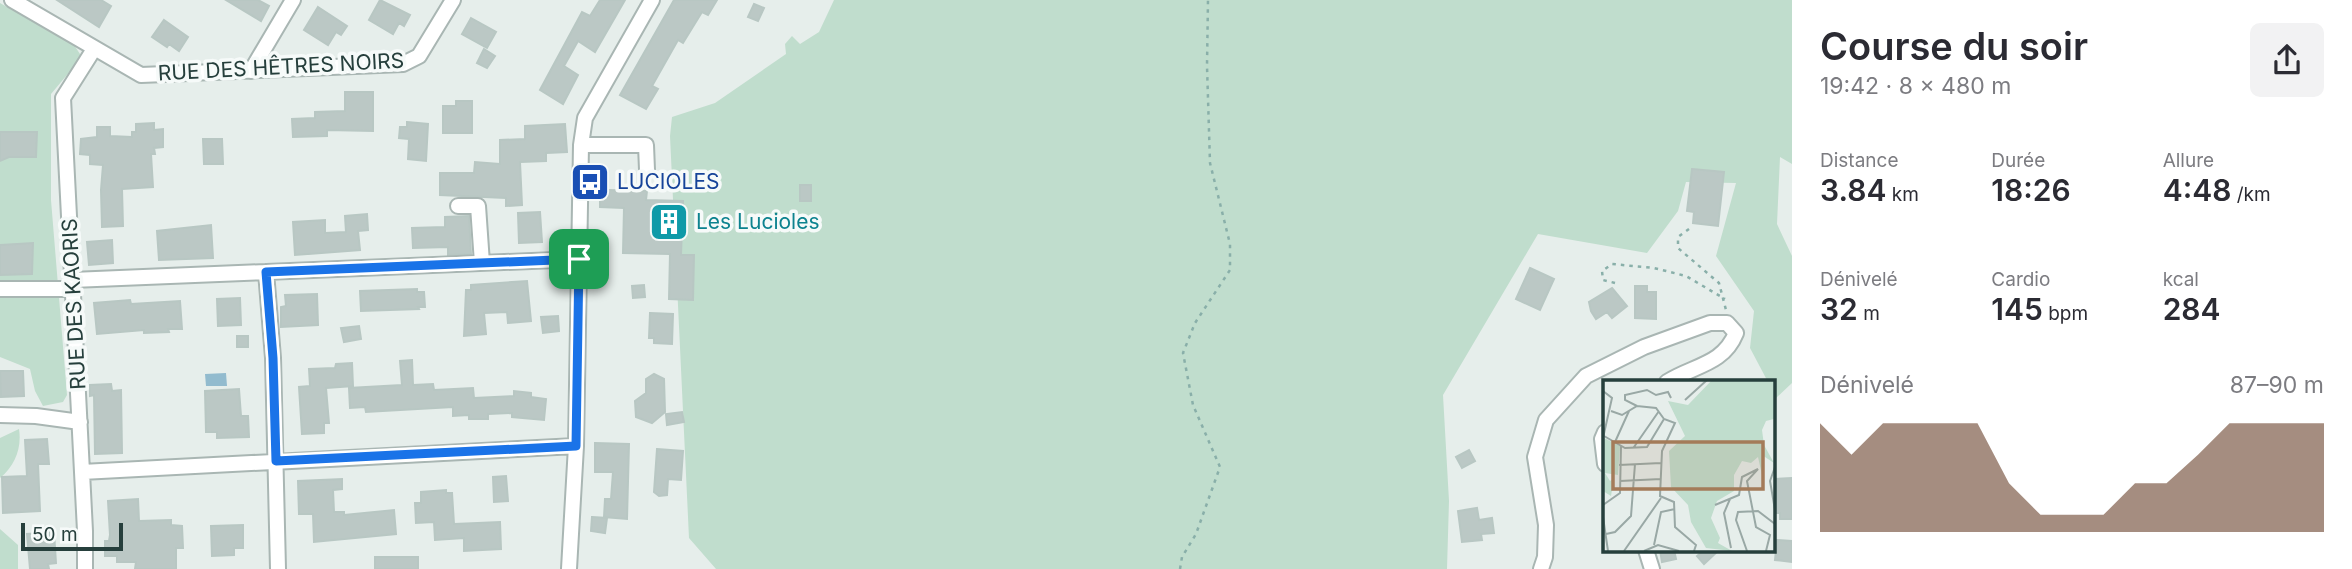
<!DOCTYPE html>
<html lang="fr">
<meta charset="utf-8">
<style>
:root{--surface:#fff;--page:#f2f2f3;--text:#2b2b33;--muted:#7c7c81;--accent:#805e4b}
body{margin:0;font-family:Inter,sans-serif;background:var(--page);color:var(--text);height:100vh;display:flex;flex-direction:column;font-size:26px;white-space:nowrap}
*{box-sizing:border-box;margin:0}
p{font-size:23px;color:var(--muted)}
.icon{flex:none;width:38px;height:38px;fill:none;stroke:currentColor;stroke-width:2;stroke-linecap:round;stroke-linejoin:round}
.map{position:relative;flex:1;overflow:hidden}
.side{display:flex;flex-direction:column;background:var(--surface);width:560px}
.side>*{flex:none}
.scale{position:absolute;left:21px;bottom:18px;width:102px;box-sizing:border-box;padding-left:7px;border:4px solid #263f3c;border-top:0;font-size:19px;line-height:24px;white-space:nowrap;color:#263f3c;-webkit-text-stroke:5px #f6faf9;paint-order:stroke}
.pin{position:absolute;display:grid;place-items:center;width:60px;height:60px;color:#fff;margin:-30px;border-radius:14px;box-shadow:0 4px 10px #0006}
.round{display:grid;place-items:center;flex:none;width:74px;height:74px;border-radius:10px;background:var(--page)}
.overview{display:flex;align-items:center;justify-content:space-between;height:119px;padding:0 28px}
h1{font-size:38px;font-weight:600;line-height:52px}
.stats{display:grid;grid-template-columns:repeat(3,1fr);gap:10px;height:119px;padding:7px 28px}
.stats div{display:grid;align-content:center}
.stats b{font-size:30px;font-weight:600}
.stats small{font-size:19px;font-weight:400}
.stats p{font-size:19px}
.chart{height:196px;padding:14px 28px}
.chart p{display:flex;justify-content:space-between}
.chart svg{width:100%;height:126px;margin-top:7px;fill:var(--accent);opacity:.7}
main{display:flex;flex:1;min-height:0}
.map>svg:first-child{display:block}
</style>
<main>
<div class="map">
<svg width="1792" height="569" viewBox="0 0 1792 569">
<rect width="100%" height="100%" fill="#e6eeeb"/>
<!-- green -->
<path fill="#c0ddcd" d="M 834,0 L 1792,0 L 1792,164 L 1780,157 L 1777,224 L 1792,256 L 1792,383 L 1776,398 L 1773,392 L 1773,382 L 1768,382 L 1750,348 L 1754,311 L 1716,256 L 1736,183 L 1686,182 L 1678,211 L 1647,253 L 1538,234 L 1443,395 L 1449,501 L 1447,569 L 716,569 L 689,538 L 670,136 L 672,117 L 715,103 L 786,54 L 785,44 L 792,36 L 800,44 L 819,32 Z
M 0,3 L 74,45 L 82,57 L 51,94 L 51,200 L 67,395 L 63,402 L 43,406 L 35,391 L 30,369 L 0,357 Z
M 19,429 C 22,448 15,466 0,478 L 0,438 Z
M 0,529 L 18,545 L 18,569 L 0,569 Z"/>
<!-- water -->
<path fill="#92bbce" d="M 226,373 L 227,386 L 206,386 L 205,374 Z"/>
<!-- building -->
<path fill="#bbc8c5" stroke="#b8c7c3" stroke-width="2" d="M 57,0 L 101,0 L 111,6 L 99,27 Z
M 226,0 L 258,0 L 269,6 L 261,21 Z
M 380,0 L 410,15 L 404,26 L 399,23 L 393,34 L 369,20 Z
M 600,0 L 625,0 L 595,52 L 578,41 L 564,66 L 578,75 L 563,104 L 540,90 L 582,12 L 590,16 Z
M 674,0 L 717,0 L 708,15 L 702,12 L 683,43 L 678,40 L 652,86 L 658,89 L 646,109 L 620,95 Z
M 754,4 L 764,8 L 758,21 L 748,17 Z
M 318,7 L 347,26 L 341,35 L 336,32 L 328,45 L 304,30 Z
M 471,18 L 496,32 L 487,48 L 462,34 Z
M 164,20 L 188,37 L 179,51 L 169,44 L 167,47 L 152,37 Z
M 484,49 L 495,56 L 487,68 L 477,63 Z
M 345,92 L 373,92 L 373,131 L 327,130 L 327,136 L 293,137 L 292,119 L 315,118 L 315,112 L 345,111 Z
M 456,101 L 472,101 L 472,133 L 443,133 L 443,106 L 456,106 Z
M 407,122 L 428,124 L 426,161 L 408,159 L 409,139 L 399,138 L 400,127 L 407,127 Z
M 154,123 L 154,130 L 163,129 L 163,147 L 154,148 L 155,154 L 151,154 L 153,187 L 122,189 L 123,226 L 102,227 L 101,190 L 103,165 L 90,164 L 90,155 L 80,154 L 81,139 L 97,137 L 97,127 L 110,127 L 110,136 L 132,137 L 132,132 L 136,132 L 136,124 Z
M 565,124 L 567,152 L 546,153 L 546,161 L 520,162 L 522,205 L 506,206 L 506,198 L 440,195 L 440,173 L 474,173 L 475,162 L 500,164 L 500,140 L 525,139 L 525,126 Z
M 0,132 L 37,132 L 36,157 L 9,157 L 0,161 Z
M 203,139 L 222,139 L 223,164 L 204,164 Z
M 1692,169 L 1724,172 L 1718,226 L 1693,223 L 1694,212 L 1687,211 Z
M 800,185 L 811,185 L 811,201 L 800,201 Z
M 608,190 L 647,191 L 646,200 L 683,201 L 681,255 L 694,255 L 693,300 L 669,299 L 670,254 L 623,253 L 624,208 L 600,207 L 600,191 L 608,192 Z
M 540,212 L 542,242 L 519,243 L 518,213 Z
M 367,214 L 368,230 L 358,231 L 360,250 L 295,255 L 293,222 L 325,220 L 325,233 L 346,232 L 345,216 Z
M 469,216 L 471,254 L 448,255 L 448,247 L 413,248 L 412,228 L 445,227 L 445,217 Z
M 211,225 L 213,258 L 159,260 L 157,231 Z
M 112,240 L 113,263 L 89,265 L 87,242 Z
M 33,243 L 32,274 L 0,275 L 0,245 Z
M 1530,268 L 1554,279 L 1540,310 L 1516,299 Z
M 527,281 L 531,321 L 508,323 L 507,312 L 484,313 L 486,334 L 464,336 L 466,290 L 471,290 L 471,285 Z
M 644,285 L 645,297 L 633,298 L 632,286 Z
M 1635,286 L 1647,286 L 1647,292 L 1656,292 L 1656,319 L 1635,318 Z
M 1612,288 L 1627,306 L 1612,318 L 1607,312 L 1596,319 L 1591,311 L 1589,302 Z
M 417,289 L 417,292 L 424,292 L 425,307 L 418,307 L 419,309 L 361,311 L 360,291 Z
M 317,294 L 318,325 L 281,327 L 281,307 L 286,306 L 285,295 Z
M 240,298 L 241,325 L 218,326 L 217,299 Z
M 130,300 L 131,304 L 180,301 L 182,329 L 168,329 L 169,332 L 144,333 L 144,330 L 97,334 L 94,303 Z
M 650,313 L 673,314 L 672,344 L 654,343 L 654,338 L 649,338 Z
M 558,316 L 559,331 L 543,333 L 541,317 Z
M 359,326 L 361,339 L 344,342 L 341,328 Z
M 237,336 L 248,336 L 248,347 L 237,347 Z
M 412,360 L 413,385 L 433,384 L 434,390 L 473,388 L 474,398 L 514,396 L 514,391 L 531,393 L 531,397 L 546,399 L 544,420 L 512,417 L 512,413 L 488,414 L 488,419 L 469,419 L 469,415 L 453,416 L 453,407 L 366,412 L 365,407 L 350,408 L 349,388 L 402,385 L 400,361 Z
M 352,363 L 353,386 L 326,388 L 329,423 L 324,423 L 324,433 L 302,434 L 299,387 L 310,386 L 309,369 L 335,368 L 336,364 Z
M 0,371 L 23,371 L 24,396 L 1,397 Z
M 654,374 L 664,379 L 665,412 L 652,423 L 636,417 L 635,401 L 646,393 L 646,379 Z
M 111,384 L 112,391 L 121,390 L 122,453 L 95,454 L 94,395 L 90,396 L 90,385 Z
M 239,389 L 241,416 L 248,416 L 249,437 L 217,438 L 217,432 L 206,432 L 205,391 Z
M 682,412 L 684,422 L 667,425 L 666,414 Z
M 47,439 L 49,464 L 38,464 L 40,511 L 3,513 L 2,477 L 27,476 L 25,440 Z
M 595,443 L 629,444 L 627,519 L 604,517 L 605,499 L 611,499 L 613,472 L 595,472 Z
M 657,449 L 683,451 L 681,480 L 668,479 L 667,495 L 659,496 L 654,492 Z
M 1469,450 L 1475,461 L 1462,468 L 1456,457 Z
M 506,476 L 508,501 L 494,502 L 493,477 Z
M 1792,478 L 1792,519 L 1780,519 L 1780,513 L 1773,513 L 1773,479 Z
M 342,479 L 342,489 L 333,490 L 334,512 L 344,512 L 344,515 L 394,510 L 396,534 L 314,542 L 313,514 L 299,514 L 298,481 Z
M 446,490 L 446,493 L 452,493 L 454,524 L 500,522 L 501,549 L 464,551 L 464,538 L 435,540 L 434,522 L 416,523 L 415,503 L 421,503 L 421,492 Z
M 138,499 L 139,521 L 171,520 L 171,525 L 182,526 L 183,548 L 176,548 L 176,569 L 135,569 L 136,562 L 117,562 L 117,556 L 105,556 L 105,541 L 109,541 L 110,535 L 108,501 Z
M 1477,508 L 1479,520 L 1492,518 L 1494,533 L 1481,534 L 1482,540 L 1462,542 L 1458,511 Z
M 592,517 L 607,518 L 605,533 L 591,531 Z
M 243,525 L 243,548 L 234,548 L 234,555 L 212,556 L 211,526 Z
M 54,532 L 56,563 L 48,564 L 49,569 L 30,569 L 27,534 Z
M 1777,540 L 1792,541 L 1792,562 L 1775,560 Z
M 1660,550 L 1674,550 L 1676,559 L 1662,562 Z
M 1704,550 L 1719,550 L 1704,564 L 1697,556 Z
M 375,557 L 418,557 L 418,569 L 375,569 Z"/>
<g fill="none" stroke-linecap="round" stroke-linejoin="round">
<!-- minor casing -->
<g stroke="#a9b6b3" stroke-width="18">
<path id="minor" d="M 12,0 L 141,75 L 403,64 L 419,56 L 453,0
M 251,71 L 293,0
M 581,145 L 646,145 L 647,170
M 458,206 L 478,206 L 482,263
M 266,272 L 273,358 L 278,569
M 72,280 L 579,259
M 0,289 L 73,289
M 0,415 L 36,416 L 80,422
M 1605,432 L 1602,439 L 1605,464
M 82,472 L 576,446
M 1646,550 L 1652,569
M 85,569 L 85,531 L 63,98 L 94,49
M 569,569 L 576,446 L 581,145 L 585,118 L 652,0
M 1541,569 L 1545,557 L 1546,525 L 1535,457 L 1546,420 L 1586,376 L 1644,347 L 1710,323 L 1727,323 L 1736,333 C 1723,365 1694,365 1667,382"/>
</g>
<!-- path -->
<path stroke="#89afa9" stroke-width="2.5" stroke-dasharray="3.5 5" stroke-linecap="butt" d="M 1689,229 L 1678,237 L 1678,248 L 1719,283 L 1726,310
M 1615,283 L 1603,280 L 1602,271 L 1612,264 L 1654,268 L 1686,276 L 1725,299
M 1180,569 L 1182,557 L 1196,534 L 1220,467 L 1193,405 L 1183,353 L 1195,323 L 1230,270 L 1230,244 L 1210,163 L 1207,66 L 1208,0"/>
<!-- minor -->
<use href="#minor" stroke="#fff" stroke-width="14"/>
</g>
<g fill="none" stroke-linecap="round" stroke-linejoin="round">
<!-- route casing -->
<g stroke="#fff" stroke-width="14">
<path id="route" d="M 579,259 L 576,446 L 276,461 L 273,358 L 266,272 Z"/>
</g>
<!-- route -->
<use href="#route" stroke="#1a73e8" stroke-width="9"/>
</g>
<!-- icons -->
<defs>
<g id="bus-square" transform="scale(2.0125)"><rect x="-9" y="-9" width="18" height="18" rx="4" fill="#1a4fb4" stroke="#f6faf9"/><path d="M-5-6H5V4H4V6H2V4H-2V6H-4V4H-5ZM-3.5-4V0h7V-4ZM-3.5 1.2v1.5H-2V1.2ZM2 1.2v1.5H3.5V1.2Z" fill="#fff"/></g>
<g id="building-square" transform="scale(2.0125)"><rect x="-9" y="-9" width="18" height="18" rx="4" fill="#0f9aa8" stroke="#f6faf9"/><path d="M-4-6H4V6H1V3H-1V6H-4ZM-2.5-4.3h1.7v1.8h-1.7ZM.8-4.3h1.7v1.8H.8ZM-2.5-1h1.7V.8h-1.7ZM.8-1h1.7V.8H.8Z" fill="#fff"/></g>
</defs>
<g fill-rule="evenodd">
<use href="#bus-square" x="590" y="182"/>
<use href="#building-square" x="669" y="222"/>
</g>
<g text-anchor="middle" stroke-width="7" stroke-linejoin="round" paint-order="stroke">
<!-- street labels -->
<g font-size="21" fill="#263f3c" stroke="#f6faf9">
<text transform="translate(281 67) rotate(-3)" y="7">RUE DES HÊTRES NOIRS</text>
<text transform="translate(74 304) rotate(-93)" y="7">RUE DES KAORIS</text>
</g>
<!-- transit labels -->
<g font-size="21" fill="#164399" stroke="#f6faf9" text-anchor="start">
<text x="617" y="189">LUCIOLES</text>
</g>
<!-- culture labels -->
<g font-size="21" fill="#0d838f" stroke="#f6faf9" text-anchor="start">
<text x="696" y="229">Les Lucioles</text>
</g>
</g>
<!-- overview -->
<g transform="translate(1603 380)">
<rect width="172" height="172" fill="#e6eeeb"/>
<path d="M 109,0 L 171,0 L 171,39 L 163,41 L 159,50 L 161,65 L 171,83 L 159,75 L 159,95 L 155,77 L 148,83 L 139,81 L 131,95 L 131,111 L 114,121 L 108,138 L 117,158 L 115,163 L 129,171 L 103,168 L 88,142 L 85,125 L 68,107 L 66,71 L 82,56 L 65,21 L 85,25 ZM 1,58 L 17,66 L 15,95 L 2,93 L 7,101 L 11,98 L 8,116 L 0,111 Z" fill="#c0ddcd"/>
<path fill="none" stroke="#99a8a5" stroke-width="2" d="M 0,11 L 9,18 L 0,58M 82,20 L 104,0M 34,26 L 22,20 L 22,15 L 44,10 L 53,15 L 65,12 L 68,18M 8,31 L 19,35 L 34,26 L 53,28 L 61,39 L 72,43 L 59,71 L 57,116 L 71,122 L 72,147 L 93,165 L 91,171M 1,56 L 22,68 L 44,67 L 61,39M 12,62 L 26,31M 31,67 L 56,31M 16,85 L 58,83M 172,87 L 167,101 L 172,130M 17,101 L 58,99M 127,119 L 121,133 L 128,168M 0,125 L 17,113 L 18,66M 112,125 L 136,115 L 139,97 L 155,89 L 144,101 L 153,147 L 167,155 L 163,171M 0,137 L 5,171M 3,154 L 12,152 L 28,136 L 32,84M 51,165 L 58,132 L 72,129M 21,171 L 58,118M 41,171 L 55,165 L 76,171M 144,171 L 133,140 L 135,132 L 155,131 L 172,144"/>
<path fill="#a47b59" fill-opacity="0.15" stroke="#a47b59" stroke-width="3.5" d="M 10,62 L 160,62 L 160,109 L 10,109 Z"/>
<rect width="172" height="172" fill="none" stroke="#263f3c" stroke-width="3.5"/>
</g>
</svg>
<div class="scale">50 m</div>
<div class="pin" style="left:579px;top:259px;background:#1e9e55"><svg class="icon" aria-label="arrive" viewBox="0 0 24 24"><path d="M6 21V4h12l-3 4 3 4H6"/></svg></div>
</div>
<section class="side">
<div class="overview"><div><h1>Course du soir</h1><p>19:42 · 8 × 480 m</p></div><a class="round"><svg class="icon" aria-label="share" viewBox="0 0 24 24"><path d="M12 15V3M7 8l5-5 5 5M5 13v7h14v-7"/></svg></a></div>
<div class="stats">
<div><p>Distance</p><b>3.84<small> km</small></b></div>
<div><p>Durée</p><b>18:26</b></div>
<div><p>Allure</p><b>4:48<small> /km</small></b></div>
</div>
<div class="stats">
<div><p>Dénivelé</p><b>32<small> m</small></b></div>
<div><p>Cardio</p><b>145<small> bpm</small></b></div>
<div><p>kcal</p><b>284</b></div>
</div>
<div class="chart"><p><span>Dénivelé</span>87–90 m</p>
<svg viewBox="0 0 160 44" preserveAspectRatio="none"><path d="M0 44V6L10 17L20 6L30 6L40 6L50 6L60 27L70 38L80 38L90 38L100 27L110 27L120 17L130 6L140 6L150 6L160 6V44z"/></svg>
</div>
</section>
</main>
